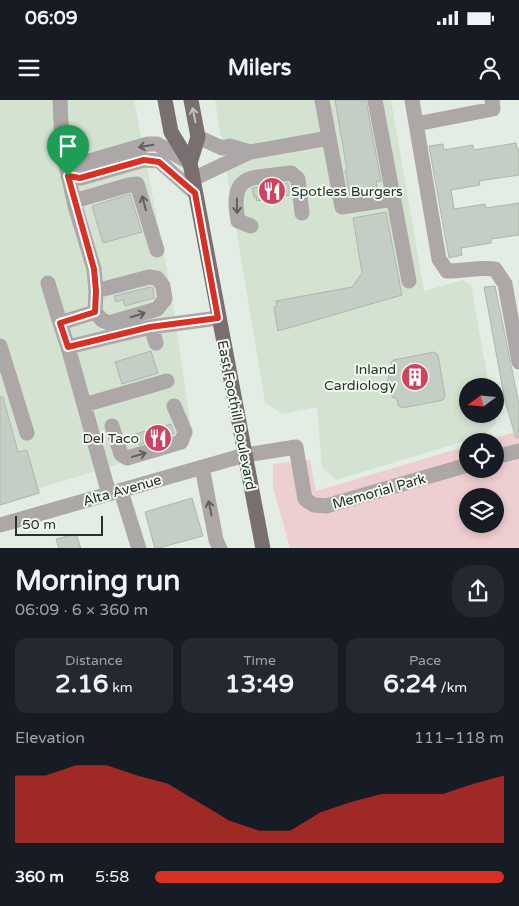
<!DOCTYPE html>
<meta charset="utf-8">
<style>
:root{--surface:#171b24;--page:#242831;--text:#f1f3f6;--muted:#9ea1a6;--accent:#d93025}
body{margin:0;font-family:"Varela Round",sans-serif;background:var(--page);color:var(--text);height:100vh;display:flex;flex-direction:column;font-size:19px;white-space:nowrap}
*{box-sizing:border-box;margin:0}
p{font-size:16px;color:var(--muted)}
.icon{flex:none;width:28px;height:28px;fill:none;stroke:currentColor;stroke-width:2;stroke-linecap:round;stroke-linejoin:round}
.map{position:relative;height:448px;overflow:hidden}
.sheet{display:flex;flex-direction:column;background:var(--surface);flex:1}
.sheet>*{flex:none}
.needle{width:32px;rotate:254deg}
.buttons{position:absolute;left:459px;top:278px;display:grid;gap:10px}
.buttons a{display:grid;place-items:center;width:45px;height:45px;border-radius:50%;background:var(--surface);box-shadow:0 2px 8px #0003;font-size:25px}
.scale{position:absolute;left:15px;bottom:12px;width:88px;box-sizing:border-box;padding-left:5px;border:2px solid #2d302c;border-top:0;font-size:14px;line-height:18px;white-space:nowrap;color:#2d302c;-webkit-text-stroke:4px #f1faf0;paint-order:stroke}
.pin{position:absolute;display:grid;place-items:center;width:42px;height:42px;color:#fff;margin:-51px -21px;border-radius:50% 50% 50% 0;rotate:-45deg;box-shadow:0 0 5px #0007}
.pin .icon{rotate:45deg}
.round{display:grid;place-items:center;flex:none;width:52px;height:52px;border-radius:20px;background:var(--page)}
.headline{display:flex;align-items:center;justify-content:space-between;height:85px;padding:0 15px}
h1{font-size:28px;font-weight:800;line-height:38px}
.figures{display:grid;grid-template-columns:repeat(3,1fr);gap:8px;height:85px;padding:5px 15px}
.figures div{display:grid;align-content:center;border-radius:12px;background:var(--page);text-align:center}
.figures b{font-size:25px;font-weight:800}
.figures small{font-size:14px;font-weight:400}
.figures p{font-size:14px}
.chart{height:140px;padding:10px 15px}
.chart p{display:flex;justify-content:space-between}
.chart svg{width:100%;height:90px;margin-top:5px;fill:var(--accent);opacity:.7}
ul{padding:0 15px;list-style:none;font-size:16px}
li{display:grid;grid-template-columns:80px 60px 1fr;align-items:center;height:38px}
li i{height:12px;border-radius:6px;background:var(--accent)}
.status{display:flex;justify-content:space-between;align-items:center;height:35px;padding:0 25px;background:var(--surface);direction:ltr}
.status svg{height:14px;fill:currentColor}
header{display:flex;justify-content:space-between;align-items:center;height:65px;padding:0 15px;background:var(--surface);font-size:22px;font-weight:800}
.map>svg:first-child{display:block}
</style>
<div class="status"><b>06:09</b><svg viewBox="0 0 49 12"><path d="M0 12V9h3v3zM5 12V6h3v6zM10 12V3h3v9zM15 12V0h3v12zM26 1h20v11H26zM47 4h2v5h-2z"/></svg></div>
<header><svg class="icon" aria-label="menu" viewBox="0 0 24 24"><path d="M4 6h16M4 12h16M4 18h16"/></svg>Milers<svg class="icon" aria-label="person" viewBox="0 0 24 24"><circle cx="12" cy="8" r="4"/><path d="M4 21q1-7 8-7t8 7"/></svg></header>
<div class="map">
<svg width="519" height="449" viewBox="0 0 519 449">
<rect width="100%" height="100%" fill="#e4ede3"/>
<!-- built -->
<path fill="#d4e2d2" d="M 0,0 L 134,0 L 172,197 L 192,335 L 188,343 L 40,388 L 40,394 L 0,405 Z
M 215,0 L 391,0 L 424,191 L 463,180 L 471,185 L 489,286 L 468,286 L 468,314 L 494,314 L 496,323 L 485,335 L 336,380 L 322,367 L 317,307 L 282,314 L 265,303 Z"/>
<!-- green -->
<path fill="#edced1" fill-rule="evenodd" d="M 519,331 L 519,448 L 290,448 L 273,387 L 273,364 L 310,360 L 316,391 L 467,346 L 468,369 L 495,369 L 495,341 L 484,341 ZM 468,396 L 495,396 L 495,424 L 468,424 Z"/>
<!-- building -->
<path fill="#c5cec4" stroke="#aeb7ad" d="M 335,0 L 366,0 L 381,81 L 376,82 L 378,91 L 350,96 L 345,70 L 347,70 Z
M 516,43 L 517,49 L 519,48 L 519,75 L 479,81 L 480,85 L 451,90 L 454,109 L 485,104 L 486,108 L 519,103 L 519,135 L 491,139 L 491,143 L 461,148 L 462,155 L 449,158 L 429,46 L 443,44 L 444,50 L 473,45 L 474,50 Z
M 288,83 L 290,95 L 257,101 L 256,97 L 254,97 L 252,88 Z
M 130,94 L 142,132 L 103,143 L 92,106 Z
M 386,112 L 402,195 L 278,231 L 274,207 L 277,206 L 276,201 L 352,187 L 362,173 L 353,118 Z
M 495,186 L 519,304 L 519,337 L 516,338 L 505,301 L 484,187 Z
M 150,187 L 153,188 L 154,198 L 125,206 L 123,200 L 116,202 L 114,196 Z
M 151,251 L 158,273 L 122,284 L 115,262 Z
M 434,252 L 438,255 L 445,296 L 443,300 L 402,308 L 398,305 L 397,299 L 392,297 L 391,292 L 385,286 L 389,277 L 388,273 L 392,269 L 391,262 L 393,260 Z
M 0,297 L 3,297 L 18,352 L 27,350 L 39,393 L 0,405 Z
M 171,324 L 174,334 L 139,345 L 135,334 Z
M 192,398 L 203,436 L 155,449 L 145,412 Z
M 76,434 L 81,449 L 59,449 L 56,439 Z"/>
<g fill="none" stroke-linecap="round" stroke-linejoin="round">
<!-- minor -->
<path stroke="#ada7a7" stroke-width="15" d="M 60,0 L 62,47 L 75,106 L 94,169 L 96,191 L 95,212 L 60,223 L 68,247 L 109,394
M 322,0 L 342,107 L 393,99
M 375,0 L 409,181
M 412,0 L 439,159 L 447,171 C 464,171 479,167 495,169 L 505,184 L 519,262
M 416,24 L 493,9 L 492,0
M 198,37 L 222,48 L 230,46 L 250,52
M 190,63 L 157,44 L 148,44 L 72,66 L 68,76 L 81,78 L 144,60 L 159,61 L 195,93
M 193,79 L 250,52 L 329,38
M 74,101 L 129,85 L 137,84 L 157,150
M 251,126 L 238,121 C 229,71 252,79 291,73 L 298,79 L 302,113
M 48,183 L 60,223
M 95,212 L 102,220 L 109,223 L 157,209 L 165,199 L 163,186 L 157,178 L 149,177 L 96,191
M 156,243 L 151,227 L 218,218
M 0,246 L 27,333
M 68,247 L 151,227
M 84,305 L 167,281
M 112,326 L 121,354 L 127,358 L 181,342 L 185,332 L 174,306
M 495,357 L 519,351
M 202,367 L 216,440 L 220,449
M 121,391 L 139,449
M 0,425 L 245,355 L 296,347 L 305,399 L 314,405 L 326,406 L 468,365"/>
<!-- major -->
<path stroke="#7a6f70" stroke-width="15" d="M 165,0 L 171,32 L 190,63 L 263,449
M 190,63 L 198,37 L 191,0"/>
</g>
<!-- one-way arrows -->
<defs><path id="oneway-shaft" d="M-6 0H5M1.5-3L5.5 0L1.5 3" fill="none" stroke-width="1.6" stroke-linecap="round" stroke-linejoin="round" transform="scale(1.25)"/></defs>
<use stroke="#c1c2bd" href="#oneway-shaft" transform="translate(194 15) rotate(-101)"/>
<g stroke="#60605d">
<use href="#oneway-shaft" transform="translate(146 46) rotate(171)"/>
<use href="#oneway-shaft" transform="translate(144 103) rotate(-105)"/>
<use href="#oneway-shaft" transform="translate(237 106) rotate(89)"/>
<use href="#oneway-shaft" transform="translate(138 215) rotate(-17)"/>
<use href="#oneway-shaft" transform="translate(139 355) rotate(-16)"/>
<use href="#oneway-shaft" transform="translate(210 408) rotate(-101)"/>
</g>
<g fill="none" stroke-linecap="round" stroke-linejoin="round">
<!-- route casing -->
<g stroke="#fff" stroke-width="10">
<path id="route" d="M 144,60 L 159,62 L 195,93 L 218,218 L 150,227 L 68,247 L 60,223 L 95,212 L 96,191 L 94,169 L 68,76 L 80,78 Z"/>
</g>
<!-- route -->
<use href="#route" stroke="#d93025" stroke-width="6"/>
</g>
<!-- icons -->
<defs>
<g id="restaurant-disc" transform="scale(1.4375)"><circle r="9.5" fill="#d1425f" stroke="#f1faf0"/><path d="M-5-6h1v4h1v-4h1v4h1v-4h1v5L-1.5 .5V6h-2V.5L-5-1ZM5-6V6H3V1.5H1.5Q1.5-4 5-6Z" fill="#fff"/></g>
<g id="building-disc" transform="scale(1.4375)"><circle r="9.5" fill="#d1425f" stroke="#f1faf0"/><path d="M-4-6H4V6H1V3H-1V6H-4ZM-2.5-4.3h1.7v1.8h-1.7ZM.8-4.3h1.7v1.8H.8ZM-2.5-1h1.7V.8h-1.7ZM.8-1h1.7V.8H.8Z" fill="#fff"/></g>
</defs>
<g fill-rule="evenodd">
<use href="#restaurant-disc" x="272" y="91"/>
<use href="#building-disc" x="415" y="277"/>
<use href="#restaurant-disc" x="158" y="338"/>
</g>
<g text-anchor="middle" stroke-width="4" stroke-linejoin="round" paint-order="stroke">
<!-- poi labels -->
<g font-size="14" fill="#2d302c" stroke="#f1faf0" text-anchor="end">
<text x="291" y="96" text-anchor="start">Spotless Burgers</text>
<text x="396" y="274">Inland<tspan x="396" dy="16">Cardiology</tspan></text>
<text x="139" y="343">Del Taco</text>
</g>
<!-- street labels -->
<g font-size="14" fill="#2d302c" stroke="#f1faf0">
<text transform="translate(237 315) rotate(79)" y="5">East Foothill Boulevard</text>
<text transform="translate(122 390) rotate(-16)" y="5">Alta Avenue</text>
<text transform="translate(379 391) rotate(-16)" y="5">Memorial Park</text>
</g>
</g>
</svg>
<div class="buttons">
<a><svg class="needle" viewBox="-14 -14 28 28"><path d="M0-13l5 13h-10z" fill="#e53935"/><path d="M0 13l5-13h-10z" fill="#9ea1a6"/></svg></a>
<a><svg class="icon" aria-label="locate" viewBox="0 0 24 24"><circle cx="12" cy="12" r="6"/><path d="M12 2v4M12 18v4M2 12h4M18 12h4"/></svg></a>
<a><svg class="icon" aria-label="layers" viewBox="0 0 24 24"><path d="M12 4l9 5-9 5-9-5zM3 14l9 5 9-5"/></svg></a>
</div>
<div class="scale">50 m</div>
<div class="pin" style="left:68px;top:76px;background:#1e9e55"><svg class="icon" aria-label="arrive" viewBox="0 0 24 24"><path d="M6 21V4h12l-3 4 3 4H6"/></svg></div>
</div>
<section class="sheet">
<div class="headline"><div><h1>Morning run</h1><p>06:09 · 6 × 360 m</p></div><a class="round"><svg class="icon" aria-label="share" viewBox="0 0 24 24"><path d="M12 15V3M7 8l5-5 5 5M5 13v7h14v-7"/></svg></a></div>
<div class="figures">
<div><p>Distance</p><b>2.16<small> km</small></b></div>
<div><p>Time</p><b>13:49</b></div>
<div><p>Pace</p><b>6:24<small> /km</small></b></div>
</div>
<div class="chart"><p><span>Elevation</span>111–118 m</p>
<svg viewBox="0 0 160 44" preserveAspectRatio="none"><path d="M0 44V11L10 11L20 6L30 6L40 11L50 15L60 24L70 33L80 38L90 38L100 29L110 24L120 20L130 20L140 20L150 15L160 11V44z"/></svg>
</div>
<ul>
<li><b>360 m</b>5:58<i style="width:100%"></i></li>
</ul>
</section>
